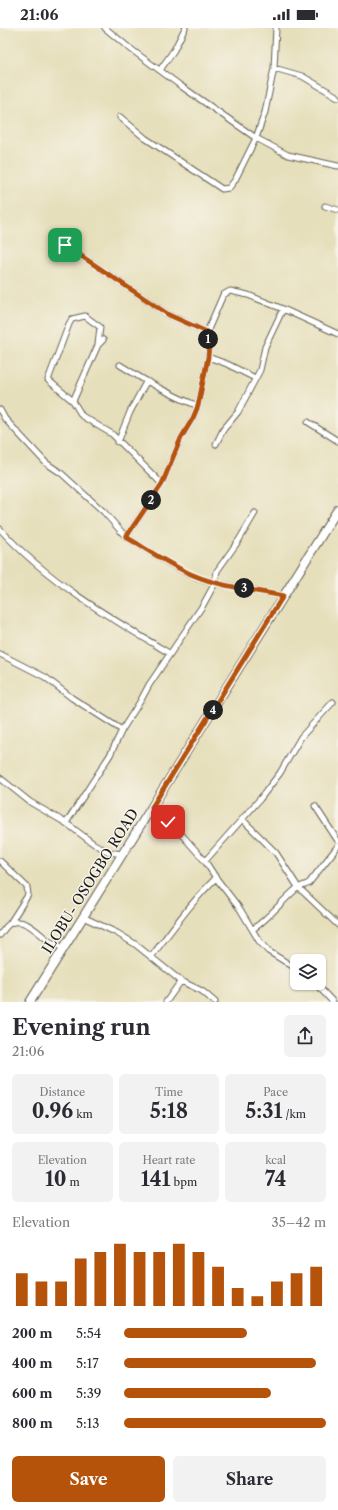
<!DOCTYPE html>
<meta charset="utf-8">
<style>
:root{--surface:#fff;--page:#f2f2f3;--text:#2b2b33;--muted:#7c7c81;--accent:#b45309}
body{margin:0;font-family:"Libre Caslon Text",serif;background:var(--page);color:var(--text);height:100vh;display:flex;flex-direction:column;font-size:15px;white-space:nowrap}
*{box-sizing:border-box;margin:0}
p{font-size:13px;color:var(--muted)}
.icon{flex:none;width:22px;height:22px;fill:none;stroke:currentColor;stroke-width:2;stroke-linecap:round;stroke-linejoin:round}
.map{position:relative;height:974px;overflow:hidden}
.side{display:flex;flex-direction:column;background:var(--surface);flex:1}
.side>*{flex:none}
.buttons{position:absolute;left:290px;top:926px;display:grid;gap:8px}
.buttons a{display:grid;place-items:center;width:36px;height:36px;border-radius:6px;background:var(--surface);box-shadow:0 1px 3px #0004;font-size:20px}
.pin{position:absolute;display:grid;place-items:center;width:34px;height:34px;color:#fff;margin:-17px;border-radius:8px;box-shadow:0 2px 6px #0006}
.km{position:absolute;width:20px;height:20px;margin:-10px;border-radius:50%;background:#222;color:#fff;font-size:11px;line-height:20px;text-align:center}
.round{display:grid;place-items:center;flex:none;width:42px;height:42px;border-radius:6px;background:var(--page)}
.overview{display:flex;align-items:center;justify-content:space-between;height:68px;padding:0 12px}
h1{font-size:22px;font-weight:700;line-height:30px}
.figures{display:grid;grid-template-columns:repeat(3,1fr);gap:6px;height:68px;padding:4px 12px}
.figures div{display:grid;align-content:center;border-radius:6px;background:var(--page);text-align:center}
.figures b{font-size:20px;font-weight:700}
.figures small{font-size:11px;font-weight:400}
.figures p{font-size:11px}
.chart{height:112px;padding:8px 12px}
.chart p{display:flex;justify-content:space-between}
.chart svg{width:100%;height:72px;margin-top:4px;stroke:var(--accent);stroke-width:6}
.primary-button{display:flex;gap:8px;margin-top:auto;padding:8px 12px}
.primary-button a{flex:1;height:46px;border-radius:6px;background:var(--accent);color:#fff;font-size:16px;font-weight:700;line-height:46px;text-align:center}
.primary-button a+a{background:var(--page);color:var(--text)}
ul{padding:0 12px;list-style:none;font-size:13px}
li{display:grid;grid-template-columns:64px 48px 1fr;align-items:center;height:30px}
li i{height:10px;border-radius:5px;background:var(--accent)}
.status{display:flex;justify-content:space-between;align-items:center;height:28px;padding:0 20px;background:var(--surface);direction:ltr}
.status svg{height:11px;fill:currentColor}
.map>svg:first-child{display:block}
</style>
<div class="status"><b>21:06</b><svg viewBox="0 0 49 12"><path d="M0 12V9h3v3zM5 12V6h3v6zM10 12V3h3v9zM15 12V0h3v12zM26 1h20v11H26zM47 4h2v5h-2z"/></svg></div>
<div class="map">
<svg width="338" height="974" viewBox="0 0 338 974">
<rect width="100%" height="100%" fill="#f7f3e8"/>
<filter id="ink" filterUnits="userSpaceOnUse"><feTurbulence type="fractalNoise" baseFrequency=".025" numOctaves="2"/><feDisplacementMap in="SourceGraphic" scale="8" xChannelSelector="R" yChannelSelector="G"/><feConvolveMatrix kernelMatrix="1 2 1 2 8 2 1 2 1" color-interpolation-filters="sRGB"/></filter>
<filter id="wash" filterUnits="userSpaceOnUse"><feTurbulence type="fractalNoise" baseFrequency=".012" numOctaves="4" result="noise"/><feDisplacementMap in="SourceGraphic" scale="16" xChannelSelector="R" yChannelSelector="G"/><feGaussianBlur stdDeviation="0.9" result="paint"/><feColorMatrix in="noise" values="0 0 0 0 0 0 0 0 0 0 0 0 0 0 0 0 0 1.4 0 .05"/><feComposite in="paint" operator="in"/></filter>
<g filter="url(#wash)">
<rect width="100%" height="100%" fill="#e6dfbb"/>
</g>
<g filter="url(#ink)">
<g fill="none" stroke-linecap="round" stroke-linejoin="round">
<!-- street casing -->
<g stroke="#636054" stroke-width="7">
<path id="street" d="M 105,0 L 128,19 L 181,58 L 256,110 L 288,127 L 338,138
M 274,40 L 302,48 L 338,69
M 160,42 L 174,22 L 185,0
M 120,89 L 145,110 L 213,155 L 222,161 L 229,160 L 235,152 L 256,110 L 265,84 L 274,40 L 276,0
M 325,178 L 338,182
M 65,217 L 169,287 L 207,304
M 103,312 L 98,317 L 73,373 L 82,388 L 112,406 L 162,456
M 208,329 L 227,336 L 255,350
M 120,337 C 145,353 170,367 198,378
M 73,373 L 48,352 L 69,296 L 72,291 L 85,288 L 100,299 L 98,317
M 0,382 L 5,391 L 46,435 L 61,445 L 104,484 L 126,509 L 172,537 L 193,548 L 215,555 L 283,568
M 308,394 L 338,413
M 118,414 L 130,384 L 146,354
M 216,416 L 223,402 L 238,384 L 260,342 L 265,319 L 283,281
M 0,501 C 47,553 110,590 169,625
M 126,509 L 162,456 L 181,410 L 193,390 L 198,378 L 208,329 L 209,317 L 207,304 L 223,267 L 230,263 L 248,267 L 283,281 L 338,306
M 0,626 L 45,649 L 72,670 L 122,702
M 0,750 L 30,774 L 66,795 L 94,816 L 109,824 L 122,826
M 315,778 L 338,813
M 152,779 L 182,807 L 205,833 L 216,850 L 240,881 L 259,913 L 268,923 L 297,941
M 243,792 L 276,825 L 298,859 L 338,897
M 66,795 L 110,727 L 122,702 L 141,672 L 149,657 L 203,577 L 215,555 L 217,543 L 239,512 L 255,485
M 0,833 L 27,859 L 28,867 L 10,895
M 205,833 L 260,771 L 280,745 L 301,709 L 333,674
M 83,889 L 117,905 L 135,916 L 181,953 L 202,963 L 215,974
M 253,901 C 269,890 280,875 295,862 C 299,858 304,858 309,855 L 338,818
M 0,907 C 3,903 6,897 11,895 C 25,889 39,906 49,913 C 54,916 59,918 64,920
M 151,929 C 172,902 191,874 216,850
M 315,955 L 333,974
M 166,974 L 181,953"/>
</g>
<!-- primary casing -->
<g stroke="#636054" stroke-width="10">
<path id="primary" d="M 30,974 L 338,481"/>
</g>
<!-- street -->
<use href="#street" stroke="#fff" stroke-width="5"/>
<!-- primary -->
<use href="#primary" stroke="#fff" stroke-width="8"/>
</g>
</g>
<g fill="none" stroke-linecap="round" stroke-linejoin="round" filter="url(#ink)">
<!-- route casing -->
<g stroke="#fff" stroke-width="8">
<path id="route" d="M 65,217 L 169,287 L 207,304 L 209,317 L 208,329 L 198,378 L 193,390 L 181,410 L 162,456 L 126,509 C 148,522 170,537 193,547 C 221,559 254,562 283,568 L 152,779 L 168,794"/>
</g>
<!-- route -->
<use href="#route" stroke="#b45309" stroke-width="5"/>
</g>
<g text-anchor="middle" stroke-width="3" stroke-linejoin="round" paint-order="stroke">
<!-- street labels -->
<g font-size="14" fill="#1c1c1c" stroke="#f7f3e8">
<text transform="translate(90 853) rotate(-58)" y="5">ILOBU- OSOGBO ROAD</text>
</g>
</g>
</svg>
<div class="buttons">
<a><svg class="icon" aria-label="layers" viewBox="0 0 24 24"><path d="M12 4l9 5-9 5-9-5zM3 14l9 5 9-5"/></svg></a>
</div>
<div class="pin" style="left:65px;top:217px;background:#1e9e55"><svg class="icon" aria-label="arrive" viewBox="0 0 24 24"><path d="M6 21V4h12l-3 4 3 4H6"/></svg></div>
<div class="pin" style="left:168px;top:794px;background:#d93025"><svg class="icon" aria-label="check" viewBox="0 0 24 24"><path d="M5 12l5 5 9-10"/></svg></div>
<b class="km" style="left:208px;top:311px">1</b>
<b class="km" style="left:151px;top:472px">2</b>
<b class="km" style="left:244px;top:560px">3</b>
<b class="km" style="left:213px;top:682px">4</b>
</div>
<section class="side">
<div class="overview"><div><h1>Evening run</h1><p>21:06</p></div><a class="round"><svg class="icon" aria-label="share" viewBox="0 0 24 24"><path d="M12 15V3M7 8l5-5 5 5M5 13v7h14v-7"/></svg></a></div>
<div class="figures">
<div><p>Distance</p><b>0.96<small> km</small></b></div>
<div><p>Time</p><b>5:18</b></div>
<div><p>Pace</p><b>5:31<small> /km</small></b></div>
</div>
<div class="figures">
<div><p>Elevation</p><b>10<small> m</small></b></div>
<div><p>Heart rate</p><b>141<small> bpm</small></b></div>
<div><p>kcal</p><b>74</b></div>
</div>
<div class="chart"><p><span>Elevation</span>35–42 m</p>
<svg viewBox="0 0 160 44" preserveAspectRatio="none"><path d="M5 44V24M15 44V29M25 44V29M35 44V15M45 44V11M55 44V6M65 44V11M75 44V11M85 44V6M95 44V11M105 44V20M115 44V33M125 44V38M135 44V29M145 44V24M155 44V20"/></svg>
</div>
<ul>
<li><b>200 m</b>5:54<i style="width:61%"></i></li>
<li><b>400 m</b>5:17<i style="width:95%"></i></li>
<li><b>600 m</b>5:39<i style="width:73%"></i></li>
<li><b>800 m</b>5:13<i style="width:100%"></i></li>
</ul>
<div class="primary-button"><a>Save</a><a>Share</a></div>
</section>
